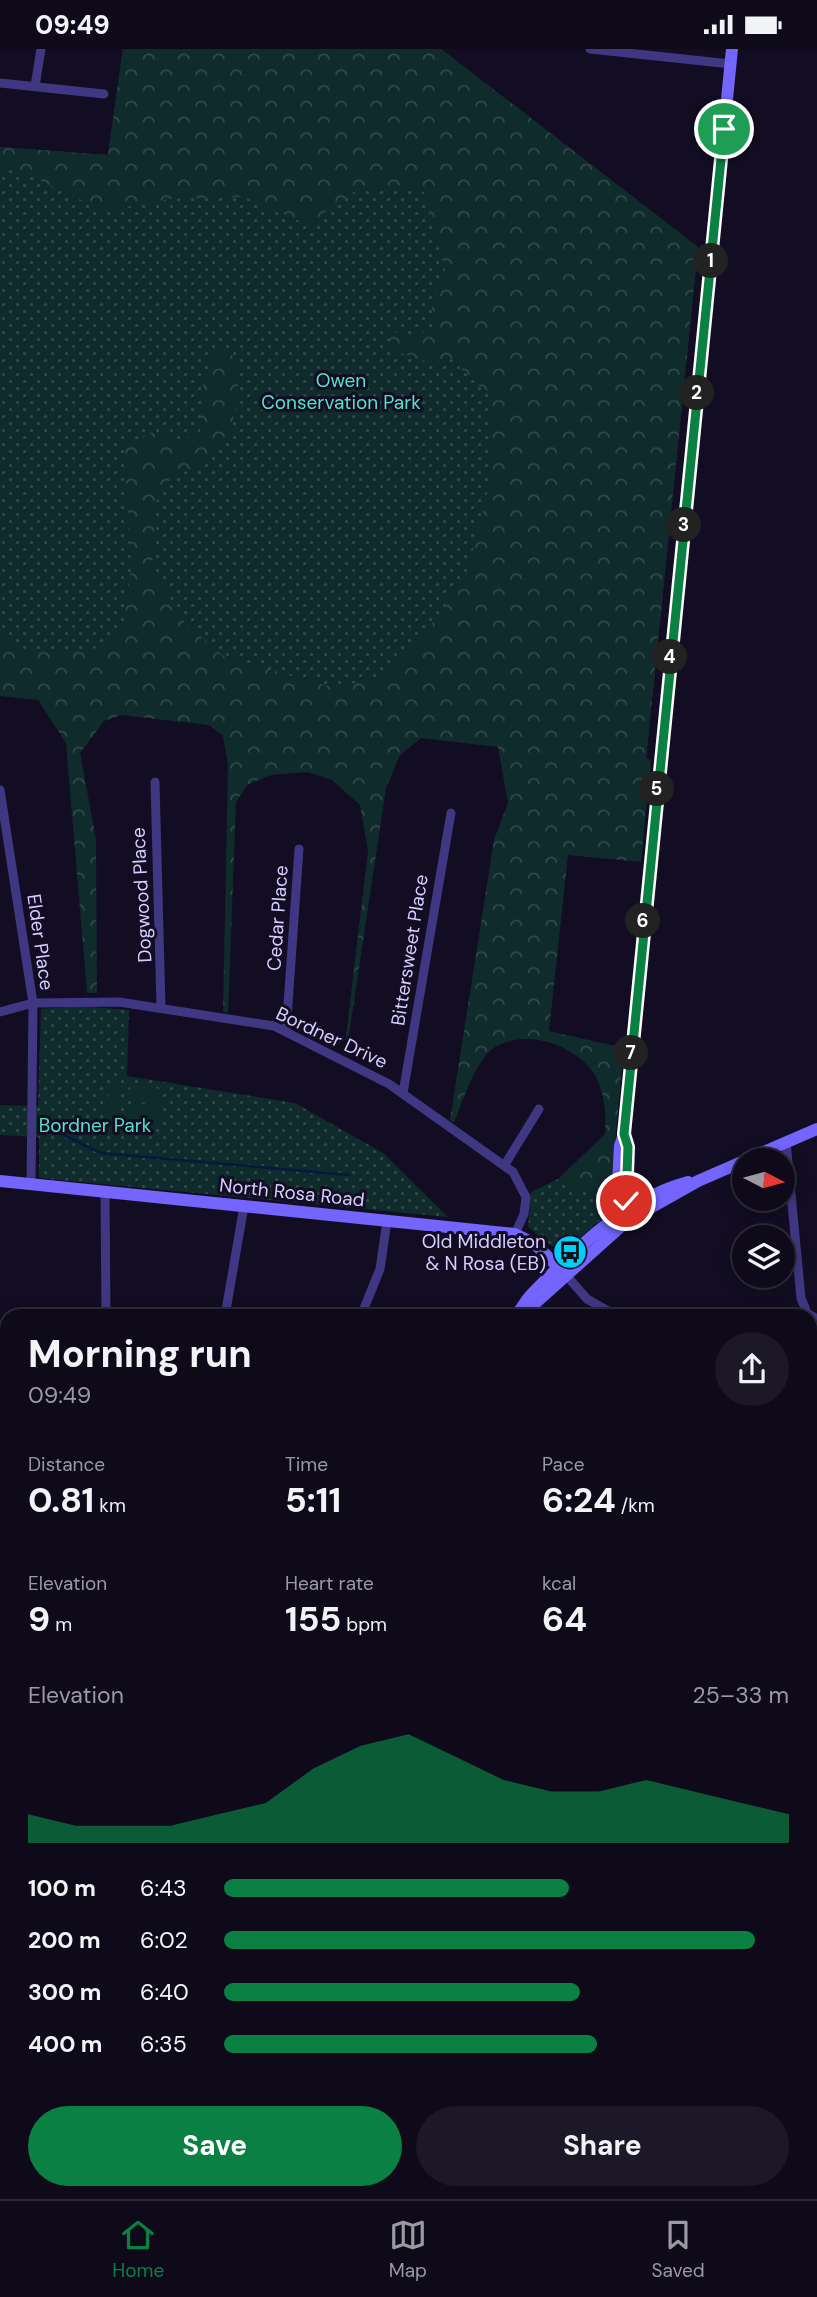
<!DOCTYPE html>
<meta charset="utf-8">
<style>
:root{--surface:#0e0a1a;--page:#1c1827;--text:#f1f3f6;--muted:#9b9aa2;--line:#2e2b39;--accent:#0b8043}
body{margin:0;font-family:"DM Sans",sans-serif;background:var(--page);color:var(--text);height:100vh;display:flex;flex-direction:column;font-size:26px;white-space:nowrap}
*{box-sizing:border-box;margin:0}
p{font-size:23px;color:var(--muted)}
.icon{flex:none;width:38px;height:38px;fill:none;stroke:currentColor;stroke-width:2;stroke-linecap:round;stroke-linejoin:round}
.map{position:relative;flex:1;overflow:hidden}
.side{position:absolute;left:0px;top:1260px;width:817px;height:891px;display:flex;flex-direction:column;background:var(--surface);border-radius:21px 21px 0 0;box-shadow:0 4px 18px #0003,0 0 0 2px var(--line)}
.side>*{flex:none}
.needle{width:46px;rotate:96deg}
.fabs{position:absolute;left:732px;top:1099px;display:grid;gap:14px}
.fabs a{display:grid;place-items:center;width:63px;height:63px;border-radius:50%;background:var(--surface);box-shadow:0 4px 18px #0003,0 0 0 2px var(--line);font-size:35px}
.pin{position:absolute;display:grid;place-items:center;width:60px;height:60px;color:#fff;margin:-30px;border:4px solid #fff;border-radius:50%;box-shadow:0 2px 7px #0007}
.km{position:absolute;width:35px;height:35px;margin:-18px;border-radius:50%;background:#222;color:#fff;font-size:19px;line-height:35px;text-align:center}
.round{display:grid;place-items:center;flex:none;width:74px;height:74px;border-radius:37px;background:var(--page)}
.overview{display:flex;align-items:center;justify-content:space-between;height:119px;padding:0 28px}
h1{font-size:38px;font-weight:700;line-height:52px}
.metrics{display:grid;grid-template-columns:repeat(3,1fr);gap:10px;height:119px;padding:7px 28px}
.metrics div{display:grid;align-content:center}
.metrics b{font-size:35px;font-weight:700}
.metrics small{font-size:19px;font-weight:400}
.metrics p{font-size:19px}
.chart{height:196px;padding:14px 28px}
.chart p{display:flex;justify-content:space-between}
.chart svg{width:100%;height:126px;margin-top:7px;fill:var(--accent);opacity:.7}
.action{display:flex;gap:14px;margin-top:auto;padding:14px 28px}
.action a{flex:1;height:80px;border-radius:42px;background:var(--accent);color:#fff;font-size:28px;font-weight:700;line-height:80px;text-align:center}
.action a+a{background:var(--page);color:var(--text)}
ul{padding:0 28px;list-style:none;font-size:23px}
li{display:grid;grid-template-columns:112px 84px 1fr;align-items:center;height:52px}
li i{height:18px;border-radius:9px;background:var(--accent)}
.status{display:flex;justify-content:space-between;align-items:center;height:49px;padding:0 35px;background:var(--surface);direction:ltr}
.status svg{height:19px;fill:currentColor}
.dock{display:flex;justify-content:space-around;align-items:center;height:98px;border-top:2px solid var(--line);background:var(--surface);font-size:19px;color:var(--muted)}
.dock a{display:grid;justify-items:center;gap:4px}
.dock .active{color:var(--accent)}
.map>svg:first-child{display:block}
</style>
<div class="status"><b>09:49</b><svg viewBox="0 0 49 12"><path d="M0 12V9h3v3zM5 12V6h3v6zM10 12V3h3v9zM15 12V0h3v12zM26 1h20v11H26zM47 4h2v5h-2z"/></svg></div>
<div class="map">
<svg width="817" height="2150" viewBox="0 0 817 2150">
<defs>
<pattern id="green-dots" width="8" height="8" patternUnits="userSpaceOnUse" patternTransform="scale(1.75)"><rect width="8" height="8" fill="#102b2c"/><path d="M2 2h.1M6 6h.1" fill="none" stroke="#32494c" stroke-width="1.8" stroke-linecap="round"/></pattern>
<pattern id="forest-crowns" width="20" height="18" patternUnits="userSpaceOnUse" patternTransform="scale(1.75)"><rect width="20" height="18" fill="#102b2c"/><path d="M2 6a3 3 0 1 1 6 0M12 15a3 3 0 1 1 6 0" fill="none" stroke="#32494c"/></pattern>
</defs>
<rect width="100%" height="100%" fill="#120d22"/>
<!-- green -->
<path fill="url(#green-dots)" d="M 123,0 L 441,0 L 698,198 L 646,710 L 0,637 L 0,98 L 108,106 Z
M 79,957 L 129,961 L 127,1027 L 295,1054 L 383,1104 L 448,1168 L 39,1129 L 39,1088 L 0,1086 L 0,1056 L 38,1057 L 41,960 Z
M 558,1130 L 609,1155 L 609,1164 L 561,1204 L 528,1178 L 531,1143 Z
M 0,1385 L 7,1385 L 7,1500 L 0,1502 Z"/>
<!-- forest -->
<path fill="url(#forest-crowns)" d="M 123,0 L 441,0 L 698,198 L 646,709 L 651,711 L 641,813 L 568,806 L 549,982 L 624,999 L 609,1155 L 558,1130 L 605,1085 C 607,1064 604,1035 589,1018 C 566,993 525,981 495,998 C 478,1007 461,1055 454,1074 L 450,1071 L 494,791 L 508,754 L 498,698 L 421,689 L 400,706 L 386,739 L 346,1006 L 344,1004 L 368,802 L 360,756 L 332,731 L 307,723 L 271,726 L 247,736 L 236,753 L 228,964 L 223,963 L 228,716 L 223,687 L 209,676 L 121,666 L 104,672 L 80,704 L 96,790 L 97,944 L 87,944 L 66,694 L 38,651 L 0,647 L 0,588 L 25,600 L 90,603 L 123,578 L 131,520 L 124,396 L 155,382 L 177,391 L 200,385 L 202,339 L 217,298 L 235,308 L 239,346 L 227,394 L 198,421 L 174,424 L 156,453 L 152,517 L 184,573 L 225,608 L 335,639 L 378,628 L 415,598 L 466,528 L 490,433 L 488,345 L 451,310 L 430,314 L 392,301 L 385,280 L 414,288 L 432,278 L 432,249 L 446,225 L 424,143 L 387,140 L 354,143 L 308,176 L 245,148 L 169,150 L 104,162 L 27,125 L 0,119 L 0,98 L 108,106 Z"/>
<!-- pitch -->
<path fill="#102b2c" d="M 109,1035 L 121,1036 L 119,1064 L 107,1063 Z
M 130,1037 L 162,1040 L 161,1055 L 129,1052 Z
M 128,1056 L 160,1059 L 159,1074 L 127,1071 Z"/>
<g fill="none" stroke-linecap="round" stroke-linejoin="round">
<!-- stream -->
<path stroke="#08183f" stroke-width="2.5" d="M 55,1082 L 101,1104 L 350,1126"/>
<!-- street -->
<path stroke="#3f3782" stroke-width="9" d="M 590,0 L 731,15
M 0,34 L 104,45
M 35,37 L 41,0
M 155,733 L 161,958
M 0,741 L 33,954 L 31,1136
M 0,963 L 33,954 L 119,953 L 274,977 L 389,1035 L 513,1123 L 526,1148 L 524,1165 L 515,1185
M 286,983 L 299,800
M 403,1044 L 451,764
M 786,1093 L 801,1249 L 807,1264 L 817,1270
M 504,1117 L 539,1060
M 105,1143 L 106,1267
M 566,1226 L 587,1250 L 617,1267
M 225,1267 L 244,1157
M 361,1267 L 380,1220 L 387,1172
M 783,1267 L 807,1264
M 0,1369 L 7,1369
M 0,1513 L 7,1511
M 0,1740 L 7,1741
M 810,1809 L 817,1807
M 810,1881 L 817,1890
M 0,1976 L 7,1907
M 0,1988 L 7,1988
M 645,2144 L 652,2150
M 502,2150 L 502,2144"/>
<!-- secondary -->
<path stroke="#7465ff" stroke-width="12" d="M 745,1111 L 817,1080
M 0,1132 L 515,1185 L 535,1195 L 566,1226
M 626,1165 L 628,1103
M 616,1167 L 620,1097 L 624,1085 L 732,0
M 522,1260 L 532,1257 L 627,1172 L 698,1132 L 744,1112
M 515,1267 C 522,1260 525,1252 531,1246 C 575,1200 625,1150 688,1133
M 319,2150 L 319,2144"/>
<!-- rail casing -->
<g stroke="#00cdf9" stroke-width="5">
<path id="rail" d="M 810,1382 L 817,1378
M 352,2150 L 353,2144"/>
</g>
<!-- rail -->
<use href="#rail" stroke="#120d22" stroke-width="2.5" stroke-dasharray="8" stroke-linecap="butt"/>
</g>
<g fill="none" stroke-linecap="round" stroke-linejoin="round">
<!-- route casing -->
<g stroke="#fff" stroke-width="14">
<path id="route" d="M 626,1152 L 628,1098 L 624,1085 L 724,80"/>
</g>
<!-- route -->
<use href="#route" stroke="#0b8043" stroke-width="9"/>
</g>
<!-- icons -->
<defs>
<g id="bus-disc" transform="scale(1.75)"><circle r="9.5" fill="#00cdf9" stroke="#120d22"/><path d="M-5-6H5V4H4V6H2V4H-2V6H-4V4H-5ZM-3.5-4V0h7V-4ZM-3.5 1.2v1.5H-2V1.2ZM2 1.2v1.5H3.5V1.2Z" fill="#111"/></g>
</defs>
<g fill-rule="evenodd">
<use href="#bus-disc" x="570" y="1203"/>
</g>
<g text-anchor="middle" stroke-width="6" stroke-linejoin="round" paint-order="stroke">
<!-- park labels -->
<g font-size="19" fill="#57e2c9" stroke="#120d22">
<text x="341" y="338">Owen<tspan x="341" dy="22">Conservation Park</tspan></text>
<text x="95" y="1083">Bordner Park</text>
</g>
<!-- street labels -->
<g font-size="19" fill="#d7ceff" stroke="#120d22">
<text transform="translate(141 846) rotate(-93)" y="7">Dogwood Place</text>
<text transform="translate(277 869) rotate(-86)" y="7">Cedar Place</text>
<text transform="translate(41 893) rotate(82)" y="7">Elder Place</text>
<text transform="translate(409 901) rotate(-81)" y="7">Bittersweet Place</text>
<text transform="translate(332 988) rotate(25)" y="7">Bordner Drive</text>
<text transform="translate(292 1143) rotate(6)" y="7">North Rosa Road</text>
</g>
<!-- poi labels -->
<g font-size="19" fill="#d7ceff" stroke="#120d22" text-anchor="end">
<text x="546" y="1199">Old Middleton<tspan x="546" dy="22">&amp; N Rosa (EB)</tspan></text>
</g>
</g>
</svg>
<div class="fabs">
<a><svg class="needle" viewBox="-14 -14 28 28"><path d="M0-13l5 13h-10z" fill="#e53935"/><path d="M0 13l5-13h-10z" fill="#9b9aa2"/></svg></a>
<a><svg class="icon" aria-label="layers" viewBox="0 0 24 24"><path d="M12 4l9 5-9 5-9-5zM3 14l9 5 9-5"/></svg></a>
</div>
<div class="pin" style="left:724px;top:80px;background:#1e9e55"><svg class="icon" aria-label="arrive" viewBox="0 0 24 24"><path d="M6 21V4h12l-3 4 3 4H6"/></svg></div>
<div class="pin" style="left:626px;top:1152px;background:#d93025"><svg class="icon" aria-label="check" viewBox="0 0 24 24"><path d="M5 12l5 5 9-10"/></svg></div>
<b class="km" style="left:711px;top:212px">1</b>
<b class="km" style="left:697px;top:344px">2</b>
<b class="km" style="left:684px;top:476px">3</b>
<b class="km" style="left:670px;top:608px">4</b>
<b class="km" style="left:657px;top:740px">5</b>
<b class="km" style="left:643px;top:872px">6</b>
<b class="km" style="left:631px;top:1004px">7</b>
<section class="side">
<div class="overview"><div><h1>Morning run</h1><p>09:49</p></div><a class="round"><svg class="icon" aria-label="share" viewBox="0 0 24 24"><path d="M12 15V3M7 8l5-5 5 5M5 13v7h14v-7"/></svg></a></div>
<div class="metrics">
<div><p>Distance</p><b>0.81<small> km</small></b></div>
<div><p>Time</p><b>5:11</b></div>
<div><p>Pace</p><b>6:24<small> /km</small></b></div>
</div>
<div class="metrics">
<div><p>Elevation</p><b>9<small> m</small></b></div>
<div><p>Heart rate</p><b>155<small> bpm</small></b></div>
<div><p>kcal</p><b>64</b></div>
</div>
<div class="chart"><p><span>Elevation</span>25–33 m</p>
<svg viewBox="0 0 160 44" preserveAspectRatio="none"><path d="M0 44V34L10 38L20 38L30 38L40 34L50 30L60 18L70 10L80 6L90 14L100 22L110 26L120 26L130 22L140 26L150 30L160 34V44z"/></svg>
</div>
<ul>
<li><b>100 m</b>6:43<i style="width:61%"></i></li>
<li><b>200 m</b>6:02<i style="width:94%"></i></li>
<li><b>300 m</b>6:40<i style="width:63%"></i></li>
<li><b>400 m</b>6:35<i style="width:66%"></i></li>
</ul>
<div class="action"><a>Save</a><a>Share</a></div>
</section>
</div>
<nav class="dock">
<a class="active"><svg class="icon" aria-label="home" viewBox="0 0 24 24"><path d="M3 11l9-7 9 7M6 9v11h12V9"/></svg>Home</a>
<a><svg class="icon" aria-label="map" viewBox="0 0 24 24"><path d="M3 6l6-2 6 2 6-2v14l-6 2-6-2-6 2zM9 4v14M15 6v14"/></svg>Map</a>
<a><svg class="icon" aria-label="saved" viewBox="0 0 24 24"><path d="M7 4h10v16l-5-4-5 4z"/></svg>Saved</a>
</nav>
